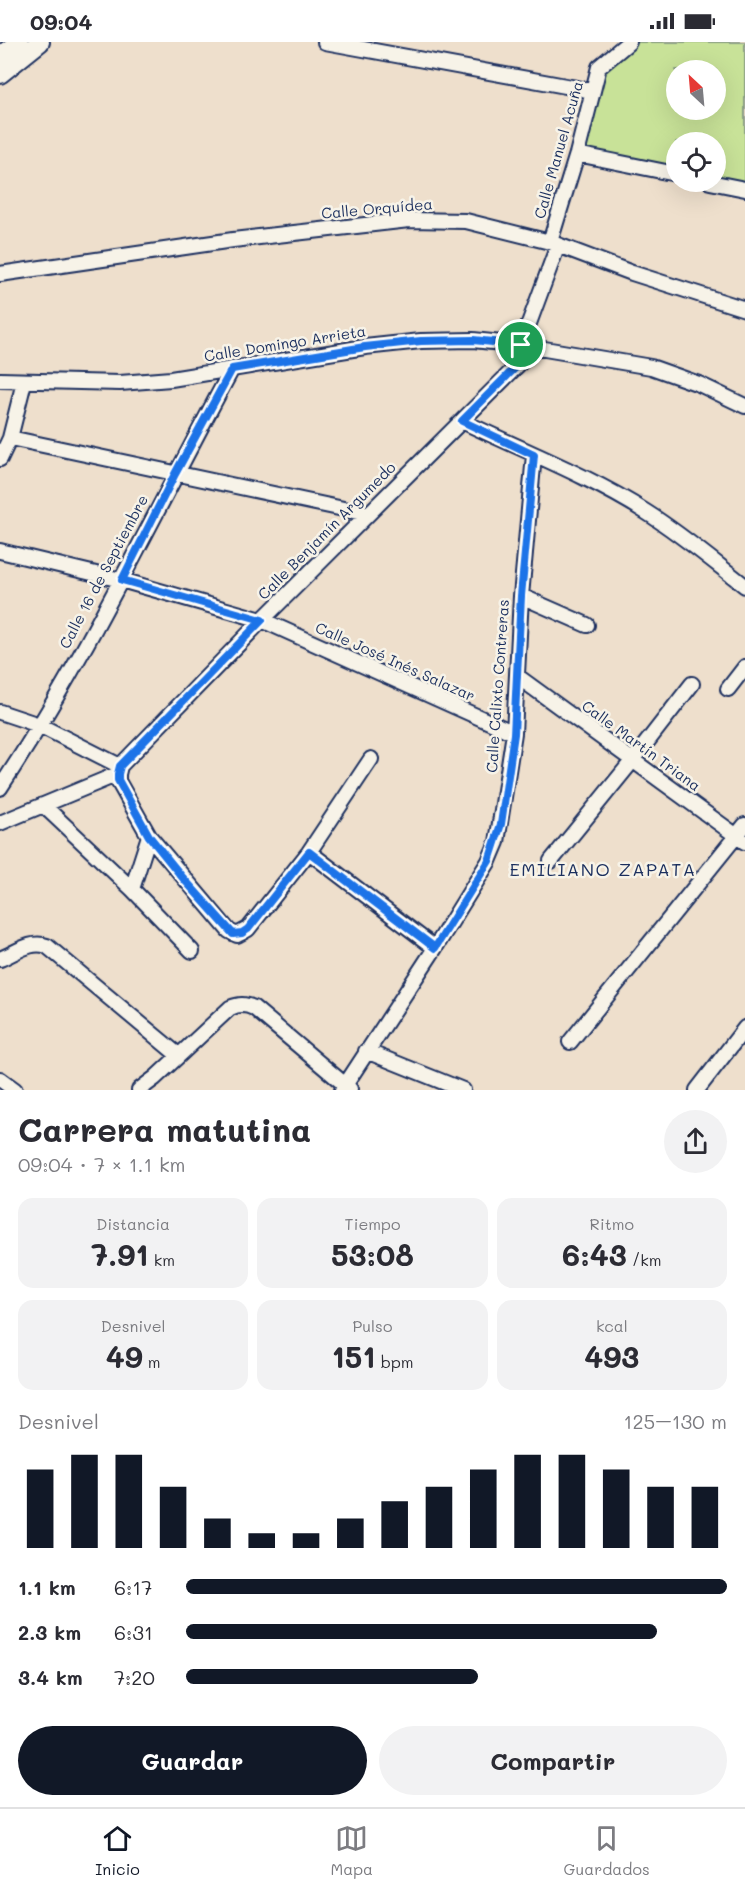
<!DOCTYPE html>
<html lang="es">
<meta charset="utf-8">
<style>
:root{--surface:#fff;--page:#f2f2f3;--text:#2b2b33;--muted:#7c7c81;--line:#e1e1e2;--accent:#111827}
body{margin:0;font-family:Mali,sans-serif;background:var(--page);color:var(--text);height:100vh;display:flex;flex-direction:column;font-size:22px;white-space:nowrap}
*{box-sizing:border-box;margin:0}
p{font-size:20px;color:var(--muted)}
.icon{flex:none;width:33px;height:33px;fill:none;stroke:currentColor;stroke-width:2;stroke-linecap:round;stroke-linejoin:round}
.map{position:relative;height:1048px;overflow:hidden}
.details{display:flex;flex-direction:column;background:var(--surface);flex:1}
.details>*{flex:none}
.needle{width:39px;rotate:334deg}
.fabs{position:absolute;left:666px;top:18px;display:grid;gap:12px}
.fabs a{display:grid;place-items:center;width:60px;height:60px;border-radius:50%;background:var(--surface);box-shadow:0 6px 24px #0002;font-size:30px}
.pin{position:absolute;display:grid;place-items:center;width:51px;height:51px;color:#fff;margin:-26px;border:3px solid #fff;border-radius:50%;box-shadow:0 2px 6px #0007}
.round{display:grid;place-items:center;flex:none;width:63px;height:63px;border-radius:32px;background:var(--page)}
.head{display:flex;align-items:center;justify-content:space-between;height:102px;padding:0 18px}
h1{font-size:33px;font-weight:700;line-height:45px}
.stats{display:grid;grid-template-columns:repeat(3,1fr);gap:9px;height:102px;padding:6px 18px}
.stats div{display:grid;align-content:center;border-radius:15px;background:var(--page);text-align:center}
.stats b{font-size:30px;font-weight:700}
.stats small{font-size:16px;font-weight:400}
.stats p{font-size:16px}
.chart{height:168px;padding:12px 18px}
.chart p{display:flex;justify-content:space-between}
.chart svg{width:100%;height:108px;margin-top:6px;stroke:var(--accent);stroke-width:6}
.primary-button{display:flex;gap:12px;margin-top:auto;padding:12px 18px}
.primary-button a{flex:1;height:69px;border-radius:36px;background:var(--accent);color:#fff;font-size:24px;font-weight:700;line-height:69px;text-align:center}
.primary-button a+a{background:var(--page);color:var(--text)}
ul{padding:0 18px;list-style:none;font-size:20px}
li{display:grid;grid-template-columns:96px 72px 1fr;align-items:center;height:45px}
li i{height:15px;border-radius:8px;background:var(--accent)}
.status{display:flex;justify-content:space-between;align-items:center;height:42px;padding:0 30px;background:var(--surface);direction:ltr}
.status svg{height:16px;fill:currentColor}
.dock{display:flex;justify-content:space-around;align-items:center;height:84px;border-top:2px solid var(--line);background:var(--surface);font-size:16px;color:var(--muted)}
.dock a{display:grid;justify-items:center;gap:3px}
.dock .on{color:var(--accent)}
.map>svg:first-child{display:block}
</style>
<div class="status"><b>09:04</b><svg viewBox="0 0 49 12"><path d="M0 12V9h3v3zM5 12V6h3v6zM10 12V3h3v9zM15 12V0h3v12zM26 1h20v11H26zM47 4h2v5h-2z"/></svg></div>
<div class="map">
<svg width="745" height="1048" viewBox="0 0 745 1048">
<rect width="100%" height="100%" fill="#eedfcc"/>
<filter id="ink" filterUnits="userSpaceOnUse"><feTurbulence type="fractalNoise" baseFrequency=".0167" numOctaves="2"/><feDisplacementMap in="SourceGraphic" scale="12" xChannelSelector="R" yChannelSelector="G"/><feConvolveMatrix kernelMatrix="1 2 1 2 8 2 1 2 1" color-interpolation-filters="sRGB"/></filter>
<g filter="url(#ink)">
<!-- green -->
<path fill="#c8e298" stroke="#72887b" stroke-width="1.5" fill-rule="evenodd" d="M 636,0 L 745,0 L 745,143 L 716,136 L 716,100 L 676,100 L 676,128 L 582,109 L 603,28 ZM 676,28 L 716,28 L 716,68 L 676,68 Z"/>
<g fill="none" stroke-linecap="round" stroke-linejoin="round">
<!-- minor casing -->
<g stroke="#1b2f5e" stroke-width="18">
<path id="minor" d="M 325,0 L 593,49
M 577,112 L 676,132
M 710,140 L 745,147
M 550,200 L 577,112 L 599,25 L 629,0
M 0,232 L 233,198 L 409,178 L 466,179 L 550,200 L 632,231 L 745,267
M 521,303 L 558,203
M 0,338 L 120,341 L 171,337 L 365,305 L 421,299 L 473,298 L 521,303 L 651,325 L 699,342 L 745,364
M 462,379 C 522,408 590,434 646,470 C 681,492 713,519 745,544
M 10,396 L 367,472
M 0,417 L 10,396 L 24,340
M 0,509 L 121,538 L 262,578 L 514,691
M 521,554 L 587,583
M 517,634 L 745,800
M 728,647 L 745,625
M 0,670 L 39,683 L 120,724
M 371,717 L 309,810 L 248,887 L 237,893 L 229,889 L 149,794 L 118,739 L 118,732 L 120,724 L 262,578 L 535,306
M 0,746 C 88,613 156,467 232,327
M 43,763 L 132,847
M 0,781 L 118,732
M 149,794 L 132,847 L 192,909
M 309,810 L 435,906
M 551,819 L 633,718 L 692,642
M 0,917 C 16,911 30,898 47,904 L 178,1013
M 570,1000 L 745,783
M 366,1009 L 463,1048
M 0,1037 L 15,1048
M 139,1048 L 155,1036 L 230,966 C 239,962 245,962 254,966 L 350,1047
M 342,1048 L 435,906 L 489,819 L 497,800 L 514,691 L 521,554 L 534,413
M 697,1048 L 745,986"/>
</g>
<!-- secondary casing -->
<g stroke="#1b2f5e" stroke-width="22">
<path id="secondary" d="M 0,14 L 19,0
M 0,32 L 40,0"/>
</g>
<!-- minor -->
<use href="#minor" stroke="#f7f3e8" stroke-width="14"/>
<!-- secondary -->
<use href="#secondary" stroke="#f7f3e8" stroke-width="18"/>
</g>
</g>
<g fill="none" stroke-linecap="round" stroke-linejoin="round" filter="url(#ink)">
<!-- route casing -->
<g stroke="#fff" stroke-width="12">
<path id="route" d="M 473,298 L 521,303 L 535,306 L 462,379 L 534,413 L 521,554 L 514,692 L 501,782 L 489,819 L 435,906 L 309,810 L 248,887 L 242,891 L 233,892 L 183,836 L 149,794 L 118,738 L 118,732 L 120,724 L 262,578 L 122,538 L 175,432 L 232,327 L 365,305 L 421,299 Z"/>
</g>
<!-- route -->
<use href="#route" stroke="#1a73e8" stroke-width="8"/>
</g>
<g text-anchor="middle" stroke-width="5" stroke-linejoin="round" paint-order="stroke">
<!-- street labels -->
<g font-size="15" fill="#1b2f5e" stroke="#f7f3e8">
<text transform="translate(559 108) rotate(-74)" y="5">Calle Manuel Acuña</text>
<text transform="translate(377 167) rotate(-5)" y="5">Calle Orquídea</text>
<text transform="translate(285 302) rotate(-9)" y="5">Calle Domingo Arrieta</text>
<text transform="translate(327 489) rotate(-45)" y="5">Calle Benjamín Argumedo</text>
<text transform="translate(104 530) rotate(-62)" y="5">Calle 16 de Septiembre</text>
<text transform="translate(395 620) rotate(24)" y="5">Calle José Inés Salazar</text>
<text transform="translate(498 644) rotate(-86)" y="5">Calle Calixto Contreras</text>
<text transform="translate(641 704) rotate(36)" y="5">Calle Martín Triana</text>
</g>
<!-- quarter labels -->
<g font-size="18" letter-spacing="1.5" fill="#1b2f5e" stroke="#f7f3e8">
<text x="603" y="834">EMILIANO ZAPATA</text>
</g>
</g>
</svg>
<div class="fabs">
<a><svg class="needle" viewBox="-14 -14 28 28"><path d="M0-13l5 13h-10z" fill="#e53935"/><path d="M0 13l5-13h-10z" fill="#7c7c81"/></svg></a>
<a><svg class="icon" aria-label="locate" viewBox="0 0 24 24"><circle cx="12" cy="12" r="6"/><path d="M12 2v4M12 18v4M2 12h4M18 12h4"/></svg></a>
</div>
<div class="pin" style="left:521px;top:303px;background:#1e9e55"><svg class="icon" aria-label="arrive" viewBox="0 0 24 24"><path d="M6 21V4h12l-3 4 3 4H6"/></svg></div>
</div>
<section class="details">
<div class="head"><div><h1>Carrera matutina</h1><p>09:04 · 7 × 1.1 km</p></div><a class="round"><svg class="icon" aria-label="share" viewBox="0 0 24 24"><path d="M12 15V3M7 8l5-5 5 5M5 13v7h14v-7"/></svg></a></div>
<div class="stats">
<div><p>Distancia</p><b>7.91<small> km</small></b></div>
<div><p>Tiempo</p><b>53:08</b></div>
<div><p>Ritmo</p><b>6:43<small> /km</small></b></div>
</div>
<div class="stats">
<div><p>Desnivel</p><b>49<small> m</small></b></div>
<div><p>Pulso</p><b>151<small> bpm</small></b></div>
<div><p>kcal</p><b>493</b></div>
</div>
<div class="chart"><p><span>Desnivel</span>125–130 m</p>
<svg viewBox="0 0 160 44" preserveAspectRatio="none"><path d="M5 44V12M15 44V6M25 44V6M35 44V19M45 44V32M55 44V38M65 44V38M75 44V32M85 44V25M95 44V19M105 44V12M115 44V6M125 44V6M135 44V12M145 44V19M155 44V19"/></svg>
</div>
<ul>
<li><b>1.1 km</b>6:17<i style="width:100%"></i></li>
<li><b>2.3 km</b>6:31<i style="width:87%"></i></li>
<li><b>3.4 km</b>7:20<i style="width:54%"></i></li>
</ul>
<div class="primary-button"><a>Guardar</a><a>Compartir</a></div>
</section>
<nav class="dock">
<a class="on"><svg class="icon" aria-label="home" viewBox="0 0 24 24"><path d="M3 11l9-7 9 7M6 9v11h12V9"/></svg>Inicio</a>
<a><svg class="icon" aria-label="map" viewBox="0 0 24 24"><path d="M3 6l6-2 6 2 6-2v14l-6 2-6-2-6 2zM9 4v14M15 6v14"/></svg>Mapa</a>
<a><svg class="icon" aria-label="saved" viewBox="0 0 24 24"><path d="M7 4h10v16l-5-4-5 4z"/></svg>Guardados</a>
</nav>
